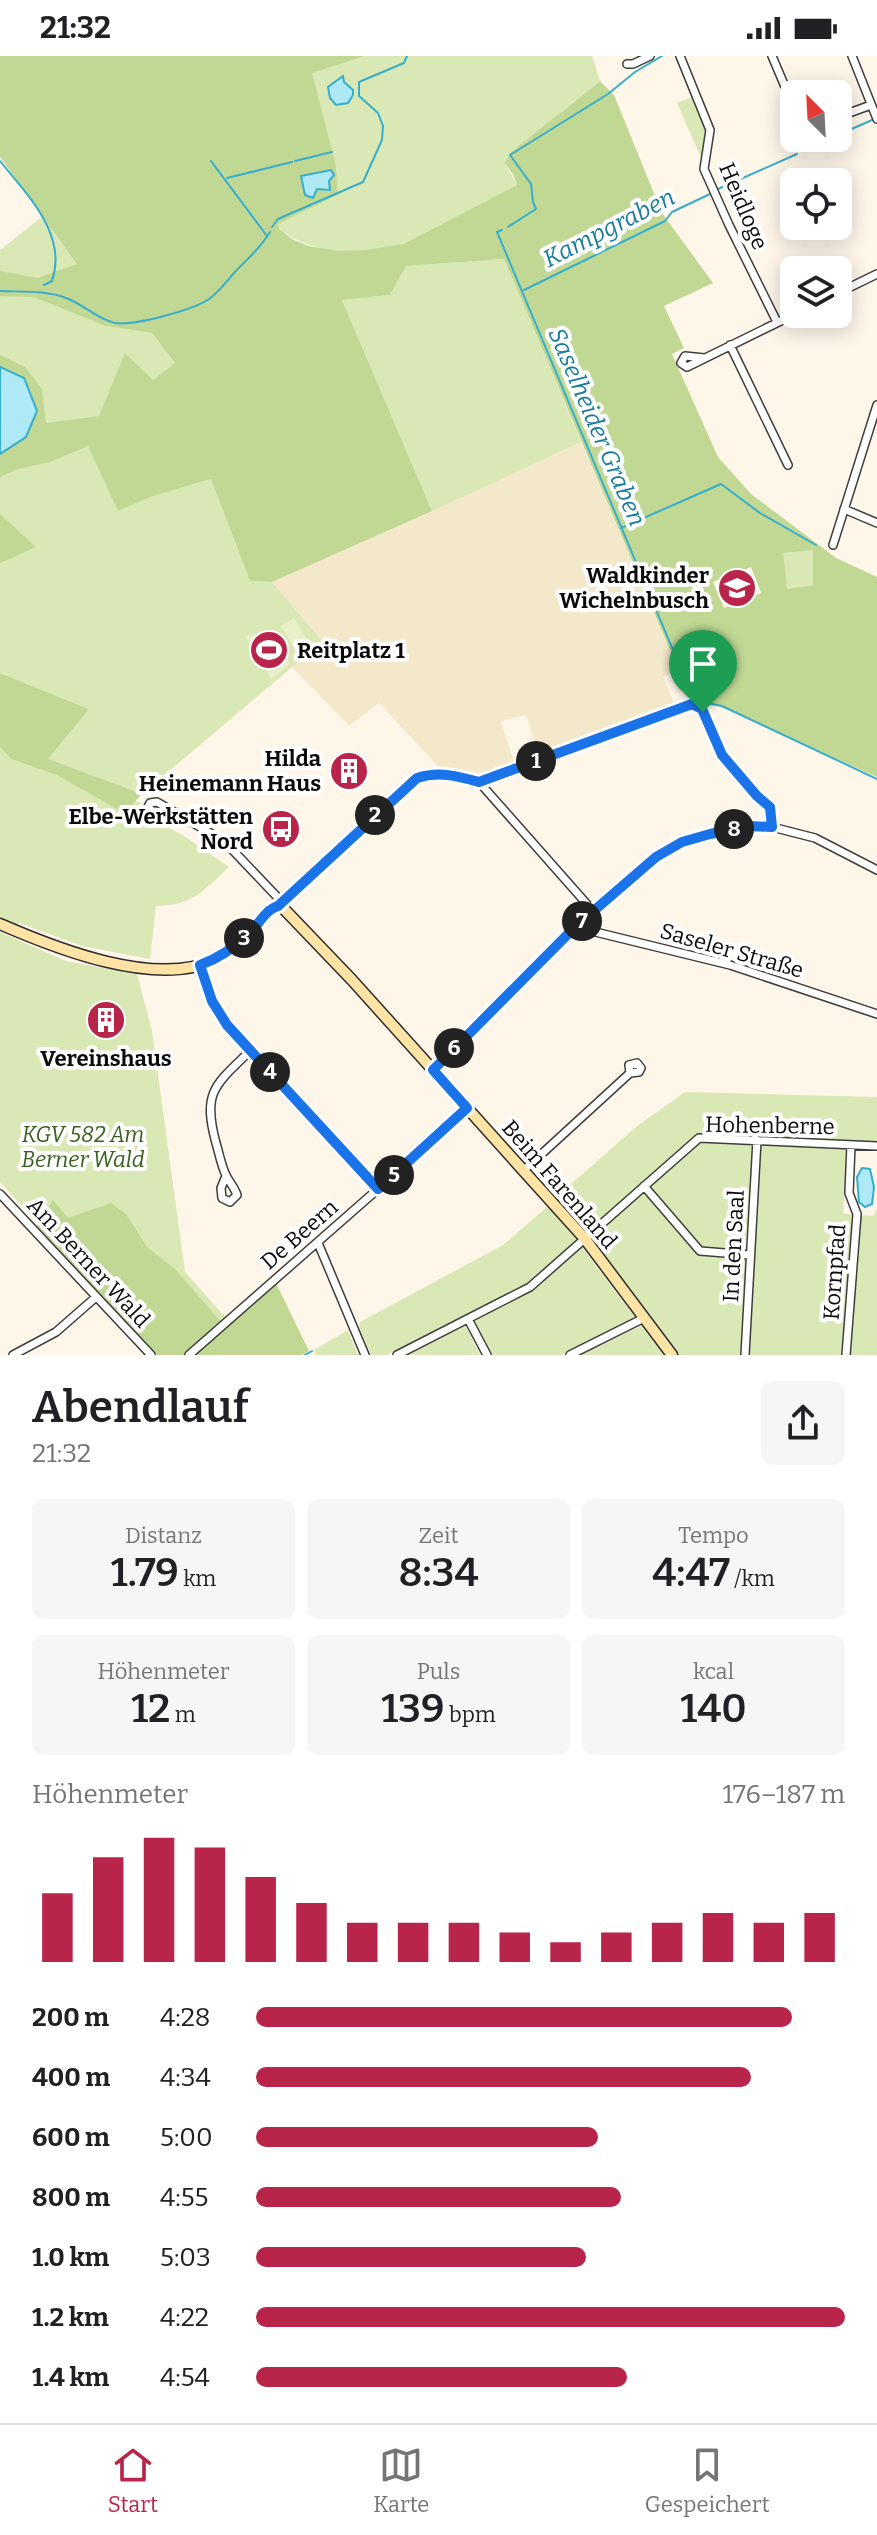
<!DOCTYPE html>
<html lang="de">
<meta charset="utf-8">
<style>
:root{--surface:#fff;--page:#f6f6f6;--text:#202124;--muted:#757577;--line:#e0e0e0;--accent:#b9254a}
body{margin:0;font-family:Bitter,serif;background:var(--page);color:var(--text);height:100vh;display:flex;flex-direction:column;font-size:30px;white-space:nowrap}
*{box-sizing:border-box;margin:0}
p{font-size:26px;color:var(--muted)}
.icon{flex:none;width:44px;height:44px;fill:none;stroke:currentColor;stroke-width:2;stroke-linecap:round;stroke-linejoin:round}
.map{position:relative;height:1299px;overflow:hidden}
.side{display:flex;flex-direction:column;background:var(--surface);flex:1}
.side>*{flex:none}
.needle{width:52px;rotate:336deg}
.fabs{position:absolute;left:780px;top:24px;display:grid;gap:16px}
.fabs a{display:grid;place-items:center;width:72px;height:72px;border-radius:12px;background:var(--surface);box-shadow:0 4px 20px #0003;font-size:40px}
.pin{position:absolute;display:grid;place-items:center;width:68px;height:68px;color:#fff;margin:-82px -34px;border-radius:50% 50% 50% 0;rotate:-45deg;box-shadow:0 0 8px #0007}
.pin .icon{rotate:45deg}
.km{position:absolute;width:40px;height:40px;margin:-20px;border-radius:50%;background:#222;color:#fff;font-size:22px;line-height:40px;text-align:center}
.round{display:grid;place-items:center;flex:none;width:84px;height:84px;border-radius:12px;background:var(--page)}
.overview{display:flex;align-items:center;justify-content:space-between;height:136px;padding:0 32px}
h1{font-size:44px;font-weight:600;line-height:60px}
.figures{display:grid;grid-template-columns:repeat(3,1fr);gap:12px;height:136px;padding:8px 32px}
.figures div{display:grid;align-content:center;border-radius:12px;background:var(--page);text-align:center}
.figures b{font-size:40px;font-weight:600}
.figures small{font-size:22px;font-weight:400}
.figures p{font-size:22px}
.chart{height:224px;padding:16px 32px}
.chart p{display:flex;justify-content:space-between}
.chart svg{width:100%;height:144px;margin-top:8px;stroke:var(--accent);stroke-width:6}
ul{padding:0 32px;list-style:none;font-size:26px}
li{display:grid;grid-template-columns:128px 96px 1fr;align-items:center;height:60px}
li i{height:20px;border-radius:10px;background:var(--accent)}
.status{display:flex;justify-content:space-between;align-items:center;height:56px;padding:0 40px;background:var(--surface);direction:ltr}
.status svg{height:22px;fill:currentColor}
.dock{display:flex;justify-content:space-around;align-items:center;height:112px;border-top:2px solid var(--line);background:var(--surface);font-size:22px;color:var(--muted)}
.dock a{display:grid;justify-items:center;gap:4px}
.dock .active{color:var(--accent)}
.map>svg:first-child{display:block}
</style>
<div class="status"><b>21:32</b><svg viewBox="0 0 49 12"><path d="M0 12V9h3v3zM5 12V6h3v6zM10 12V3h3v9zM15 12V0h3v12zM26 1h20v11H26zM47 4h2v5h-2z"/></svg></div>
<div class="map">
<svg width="877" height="1299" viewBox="0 0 877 1299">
<rect width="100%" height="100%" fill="#fff6ea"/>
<!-- farmland -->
<path fill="#f4e8cb" d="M 581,386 L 678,613 L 663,621 L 676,651 L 539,702 L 526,659 L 501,665 L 515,709 L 477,722 L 466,722 L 444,717 L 379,647 L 349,670 L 292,611 L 323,586 L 272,526 Z"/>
<!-- green -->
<path fill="#d9e8b5" d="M 365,0 L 592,0 L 600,25 L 564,53 L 505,107 L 517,129 C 493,144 467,157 441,170 C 429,176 416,185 403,189 C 362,200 313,199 279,173 L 278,168 L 338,139 L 336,109 L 311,17 Z
M 694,40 L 708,72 L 702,104 L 677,47 Z
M 43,160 L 78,208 L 106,270 L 152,277 L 175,307 L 153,324 L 125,297 L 118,455 L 153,440 L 211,423 L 250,525 L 272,526 L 324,587 L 292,611 L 142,738 L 47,703 L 89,653 L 0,617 L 0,194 Z
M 504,203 L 581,386 L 432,455 L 342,244 L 390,239 L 406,210 Z
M 813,493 L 813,529 L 787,533 L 782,497 Z
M 0,691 L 11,703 L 141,747 L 133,755 L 181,778 L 229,811 C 204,834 192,850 156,850 L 150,903 L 82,890 L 19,867 L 15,870 L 0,863 Z
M 0,876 L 66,905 L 137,918 L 152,975 L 185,1216 L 226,1262 L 185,1299 L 157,1299 L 0,1126 Z
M 685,1036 L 877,1041 L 877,1086 L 698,1078 L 586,1176 L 555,1142 L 636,1071 Z
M 702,1085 L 753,1087 L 745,1196 L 699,1191 L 649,1133 L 650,1129 Z
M 760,1087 L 848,1092 L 843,1157 L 852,1159 L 841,1299 L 749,1299 Z
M 642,1137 L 645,1137 L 701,1200 L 746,1203 L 741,1299 L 677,1299 L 592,1185 L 595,1179 Z
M 548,1150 L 577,1184 L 527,1229 L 387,1299 L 371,1299 L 359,1270 L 360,1266 L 503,1189 Z
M 877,1152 L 877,1299 L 849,1299 L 860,1159 L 873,1160 Z
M 581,1190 L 635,1261 L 561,1299 L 491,1299 L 474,1264 L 533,1234 Z
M 465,1269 L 480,1299 L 403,1299 Z
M 643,1269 L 665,1299 L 581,1299 Z
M 348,1274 L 358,1299 L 316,1299 L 314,1294 Z"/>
<!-- forest -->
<path fill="#c0d894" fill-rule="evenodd" d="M 0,0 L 365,0 L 312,17 L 336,109 L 338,139 L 278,168 L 279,173 L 292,183 L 308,190 L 340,195 L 366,194 L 404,188 L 517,129 L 514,120 L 505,107 L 510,97 L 600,25 L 614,39 L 662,157 L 713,227 L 664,250 L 684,292 L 672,298 L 718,401 L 751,438 L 836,502 L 877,521 L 877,721 L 721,651 L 692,646 L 504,203 L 406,210 L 390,239 L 342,244 L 432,455 L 272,526 L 250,525 L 211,423 L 153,440 L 118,455 L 88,390 L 50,406 L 18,413 L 0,421 L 0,398 L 26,381 L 24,322 L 0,311 L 0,299 L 25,311 L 42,333 L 46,367 L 99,360 L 125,297 L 153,324 L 175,307 L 152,277 L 106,270 L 34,241 L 0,240 L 0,215 L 38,222 L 77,208 L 0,101 ZM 813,494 L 813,529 L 787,533 L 783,497 ZM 751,511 L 761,537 L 724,552 L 713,526 Z
M 0,458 L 36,491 L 0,507 Z
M 0,617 L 89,653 L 48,703 L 142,738 L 124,757 L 57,719 L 11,703 L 0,691 Z
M 53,1144 L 68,1162 L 111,1147 L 126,1158 L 147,1191 L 175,1213 L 222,1267 L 185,1299 L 157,1299 L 36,1171 Z
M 276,1227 L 309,1295 L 302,1299 L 194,1299 Z"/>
<!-- pitch -->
<path fill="#e9efc6" d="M 294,562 L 311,590 L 298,600 L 281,570 Z
M 275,575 L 290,608 L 271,623 L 245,580 Z"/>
<!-- water -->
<path fill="#afe9f5" stroke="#37aecb" stroke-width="2" d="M 343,20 L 344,26 L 353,34 L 353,39 L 348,47 L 336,49 L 330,42 L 328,31 Z
M 331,114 L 334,119 L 329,125 L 330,134 L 317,133 L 313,142 L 305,139 L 301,120 Z
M 0,311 L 24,322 L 37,355 L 26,381 L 0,398 Z
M 862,1112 L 870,1113 L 874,1131 L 872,1148 L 865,1151 L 859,1146 L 857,1121 Z"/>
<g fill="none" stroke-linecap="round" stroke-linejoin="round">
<!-- stream -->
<path stroke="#37aecb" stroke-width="2" d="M 838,79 L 872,64
M 807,93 L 832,82
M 0,105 C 27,139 68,178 52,225 L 44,229
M 211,105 L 267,180
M 295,105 L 332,96
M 227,122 L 292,106
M 718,133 L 797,98
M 272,171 L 278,163 L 363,126 L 382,84 L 383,70 L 378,57 L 359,40 L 359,26 L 404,7 L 407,0
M 508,171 L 536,153 L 533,146 L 531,128 L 510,99 L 608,38 L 635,16 L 662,0
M 502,174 L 497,176 L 694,644 L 722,650 L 877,723
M 524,234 L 665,165 L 672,156 L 710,138
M 0,235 C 21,236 47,234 66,242 C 83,248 97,263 115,267 C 134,270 193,254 209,243 C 219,236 226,226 234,217 C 248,202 259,194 270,176
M 621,472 L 721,428 L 760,457 L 816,489
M 305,1299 L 312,1295"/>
<!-- street casing -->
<g stroke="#3e3e3e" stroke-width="10">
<path id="street" d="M 680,0 L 710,74 L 704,113 L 729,169 L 777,266
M 772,0 L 794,52
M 852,0 L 877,63
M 627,8 L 633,8 L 650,0
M 838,61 L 871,49
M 838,237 L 877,218
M 730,289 L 788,409
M 704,302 L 685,300 L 681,307 L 687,311 L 795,258
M 844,453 L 877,467
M 833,489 L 877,349
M 479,726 L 696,648 L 702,653 L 722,699 L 770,751 L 772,771
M 170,753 L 154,757 L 148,751 L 150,747 L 157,746 L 224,785 L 281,845
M 278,850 L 409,727 L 434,717 L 479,726 L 593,855
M 575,871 L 730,909 L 877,958
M 200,909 L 212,945 L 227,969 L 378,1133
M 433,1014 L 593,855 L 648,806 L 682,786 L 749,770 L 772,771 L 815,782 L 877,814
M 523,1115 L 630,1017 L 639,1016 L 641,1012 L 637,1007 L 629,1009 L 630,1017
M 226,1120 L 221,1132 L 222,1142 L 230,1146 L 237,1139 C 234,1130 228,1125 225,1117 C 221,1108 219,1097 216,1087 C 202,1036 215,1029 250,995
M 644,1130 L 700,1195 L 750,1199
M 0,1138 L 151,1299
M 318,1187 L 365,1299
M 468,1263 L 487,1299
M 13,1299 L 56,1276 L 96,1241
M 189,1299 L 378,1133 L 467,1052
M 397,1299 L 530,1231 L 699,1082 L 877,1090
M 570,1299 L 644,1262
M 745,1299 L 757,1084
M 846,1299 L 857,1158 L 849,1137 L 851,1089"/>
</g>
<!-- secondary casing -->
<g stroke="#2d2d2d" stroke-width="13">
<path id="secondary" d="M 0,868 C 55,892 157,933 216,903 C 239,891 253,871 271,853 L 275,850 L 283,852 L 352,924 L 585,1183 L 672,1299"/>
</g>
<!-- street -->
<use href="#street" stroke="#fff" stroke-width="7"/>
<!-- secondary -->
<use href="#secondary" stroke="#fee3a5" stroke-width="10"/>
</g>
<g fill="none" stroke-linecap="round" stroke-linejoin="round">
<!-- route casing -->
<g stroke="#fff" stroke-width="16">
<path id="route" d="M 692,648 L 702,653 L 722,699 L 757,740 L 770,751 L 772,771 L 749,770 L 710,778 L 682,786 L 656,801 L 575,871 L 433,1014 L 467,1052 L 378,1133 L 227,969 L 212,945 L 200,909 C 220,902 235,891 250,877 C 259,868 265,854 278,850 L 417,722 C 439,715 457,720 479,726 Z"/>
</g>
<!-- route -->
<use href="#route" stroke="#1a73e8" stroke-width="10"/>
</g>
<!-- icons -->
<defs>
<g id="school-disc" transform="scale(2)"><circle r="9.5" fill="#b9254a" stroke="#fff"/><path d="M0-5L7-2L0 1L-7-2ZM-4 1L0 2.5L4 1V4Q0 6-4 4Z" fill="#fff"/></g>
<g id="stadium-disc" transform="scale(2)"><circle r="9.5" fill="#b9254a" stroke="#fff"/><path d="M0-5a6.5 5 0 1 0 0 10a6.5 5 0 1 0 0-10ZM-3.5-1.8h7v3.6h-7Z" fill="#fff"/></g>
<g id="building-disc" transform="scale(2)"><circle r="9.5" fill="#b9254a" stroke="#fff"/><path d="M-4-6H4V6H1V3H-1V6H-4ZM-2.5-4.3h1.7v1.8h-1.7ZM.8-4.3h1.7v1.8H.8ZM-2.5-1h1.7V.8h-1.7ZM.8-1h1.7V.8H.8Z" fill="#fff"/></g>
<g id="bus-disc" transform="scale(2)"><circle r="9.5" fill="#b9254a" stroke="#fff"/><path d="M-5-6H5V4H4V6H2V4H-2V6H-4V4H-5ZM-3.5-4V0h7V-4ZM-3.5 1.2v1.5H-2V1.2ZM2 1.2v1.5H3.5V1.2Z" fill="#fff"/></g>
</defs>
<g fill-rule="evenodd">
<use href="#school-disc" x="737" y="532"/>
<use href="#stadium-disc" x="269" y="594"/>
<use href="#building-disc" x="349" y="715"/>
<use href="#bus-disc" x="281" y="773"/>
<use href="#building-disc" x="106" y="964"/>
</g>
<g text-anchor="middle" stroke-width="8" stroke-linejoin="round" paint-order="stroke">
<!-- street labels -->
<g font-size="22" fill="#0b0b0b" stroke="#fff">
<text transform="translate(744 150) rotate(67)" y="8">Heidloge</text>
<text transform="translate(732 894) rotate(16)" y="8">Saseler Straße</text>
<text transform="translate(770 1069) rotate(1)" y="8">Hohenberne</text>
<text transform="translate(560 1128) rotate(49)" y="8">Beim Farenland</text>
<text transform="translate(299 1178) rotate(-41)" y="8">De Beern</text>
<text transform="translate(733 1190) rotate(-87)" y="8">In den Saal</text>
<text transform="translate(89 1206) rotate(47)" y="8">Am Berner Wald</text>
<text transform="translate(834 1216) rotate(-86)" y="8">Kornpfad</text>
</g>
<!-- poi labels -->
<g font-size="22" font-weight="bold" fill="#0b0b0b" stroke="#fff" text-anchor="end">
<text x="709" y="527">Waldkinder<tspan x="709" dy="25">Wichelnbusch</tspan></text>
<text x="297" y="602" text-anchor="start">Reitplatz 1</text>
<text x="321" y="710">Hilda<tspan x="321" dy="25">Heinemann Haus</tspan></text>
<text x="253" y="768">Elbe-Werkstätten<tspan x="253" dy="25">Nord</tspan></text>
<text x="106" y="1010" text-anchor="middle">Vereinshaus</text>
</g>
<!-- park labels -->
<g font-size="22" font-style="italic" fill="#39611d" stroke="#fff">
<text x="83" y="1086">KGV 582 Am<tspan x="83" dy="25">Berner Wald</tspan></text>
</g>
<!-- water labels -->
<g font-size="24" font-style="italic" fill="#177b9b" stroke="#fff">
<text transform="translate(609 172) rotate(-27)" y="8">Kampgraben</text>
<text transform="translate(597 371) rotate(67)" y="8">Saselheider Graben</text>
</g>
</g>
</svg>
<div class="fabs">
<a><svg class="needle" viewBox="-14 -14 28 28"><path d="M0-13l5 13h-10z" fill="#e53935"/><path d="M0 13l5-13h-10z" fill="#757577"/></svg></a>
<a><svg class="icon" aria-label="locate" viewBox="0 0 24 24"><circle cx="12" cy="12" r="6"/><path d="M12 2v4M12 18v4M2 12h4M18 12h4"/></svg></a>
<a><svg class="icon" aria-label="layers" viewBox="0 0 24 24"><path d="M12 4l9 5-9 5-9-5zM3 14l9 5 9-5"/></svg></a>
</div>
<div class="pin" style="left:703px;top:656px;background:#1e9e55"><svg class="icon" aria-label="arrive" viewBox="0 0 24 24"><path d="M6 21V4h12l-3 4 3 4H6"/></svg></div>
<b class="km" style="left:536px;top:705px">1</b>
<b class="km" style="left:375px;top:759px">2</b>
<b class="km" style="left:244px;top:882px">3</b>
<b class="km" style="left:270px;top:1016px">4</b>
<b class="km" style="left:394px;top:1119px">5</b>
<b class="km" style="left:454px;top:992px">6</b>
<b class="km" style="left:582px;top:865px">7</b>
<b class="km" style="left:734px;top:773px">8</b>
</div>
<section class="side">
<div class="overview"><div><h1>Abendlauf</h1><p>21:32</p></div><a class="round"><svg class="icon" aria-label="share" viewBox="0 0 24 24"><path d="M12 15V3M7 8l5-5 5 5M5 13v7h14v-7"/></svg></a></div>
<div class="figures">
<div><p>Distanz</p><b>1.79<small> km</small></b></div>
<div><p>Zeit</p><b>8:34</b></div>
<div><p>Tempo</p><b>4:47<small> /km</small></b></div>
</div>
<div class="figures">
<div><p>Höhenmeter</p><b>12<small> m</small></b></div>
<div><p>Puls</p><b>139<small> bpm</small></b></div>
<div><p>kcal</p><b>140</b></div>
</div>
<div class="chart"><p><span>Höhenmeter</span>176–187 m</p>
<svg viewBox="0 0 160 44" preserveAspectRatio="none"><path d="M5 44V23M15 44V12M25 44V6M35 44V9M45 44V18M55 44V26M65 44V32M75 44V32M85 44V32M95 44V35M105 44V38M115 44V35M125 44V32M135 44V29M145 44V32M155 44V29"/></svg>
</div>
<ul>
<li><b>200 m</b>4:28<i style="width:91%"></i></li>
<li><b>400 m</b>4:34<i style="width:84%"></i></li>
<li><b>600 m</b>5:00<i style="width:58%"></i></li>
<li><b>800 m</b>4:55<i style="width:62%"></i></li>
<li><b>1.0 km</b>5:03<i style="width:56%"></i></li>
<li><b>1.2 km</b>4:22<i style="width:100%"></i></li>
<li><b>1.4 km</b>4:54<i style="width:63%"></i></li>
</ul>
</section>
<nav class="dock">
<a class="active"><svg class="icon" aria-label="home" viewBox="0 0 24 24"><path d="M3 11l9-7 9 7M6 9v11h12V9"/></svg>Start</a>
<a><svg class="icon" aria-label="map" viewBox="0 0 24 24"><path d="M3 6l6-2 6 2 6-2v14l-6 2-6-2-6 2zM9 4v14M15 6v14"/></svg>Karte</a>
<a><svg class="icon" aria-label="saved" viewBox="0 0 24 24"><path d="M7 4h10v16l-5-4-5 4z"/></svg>Gespeichert</a>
</nav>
